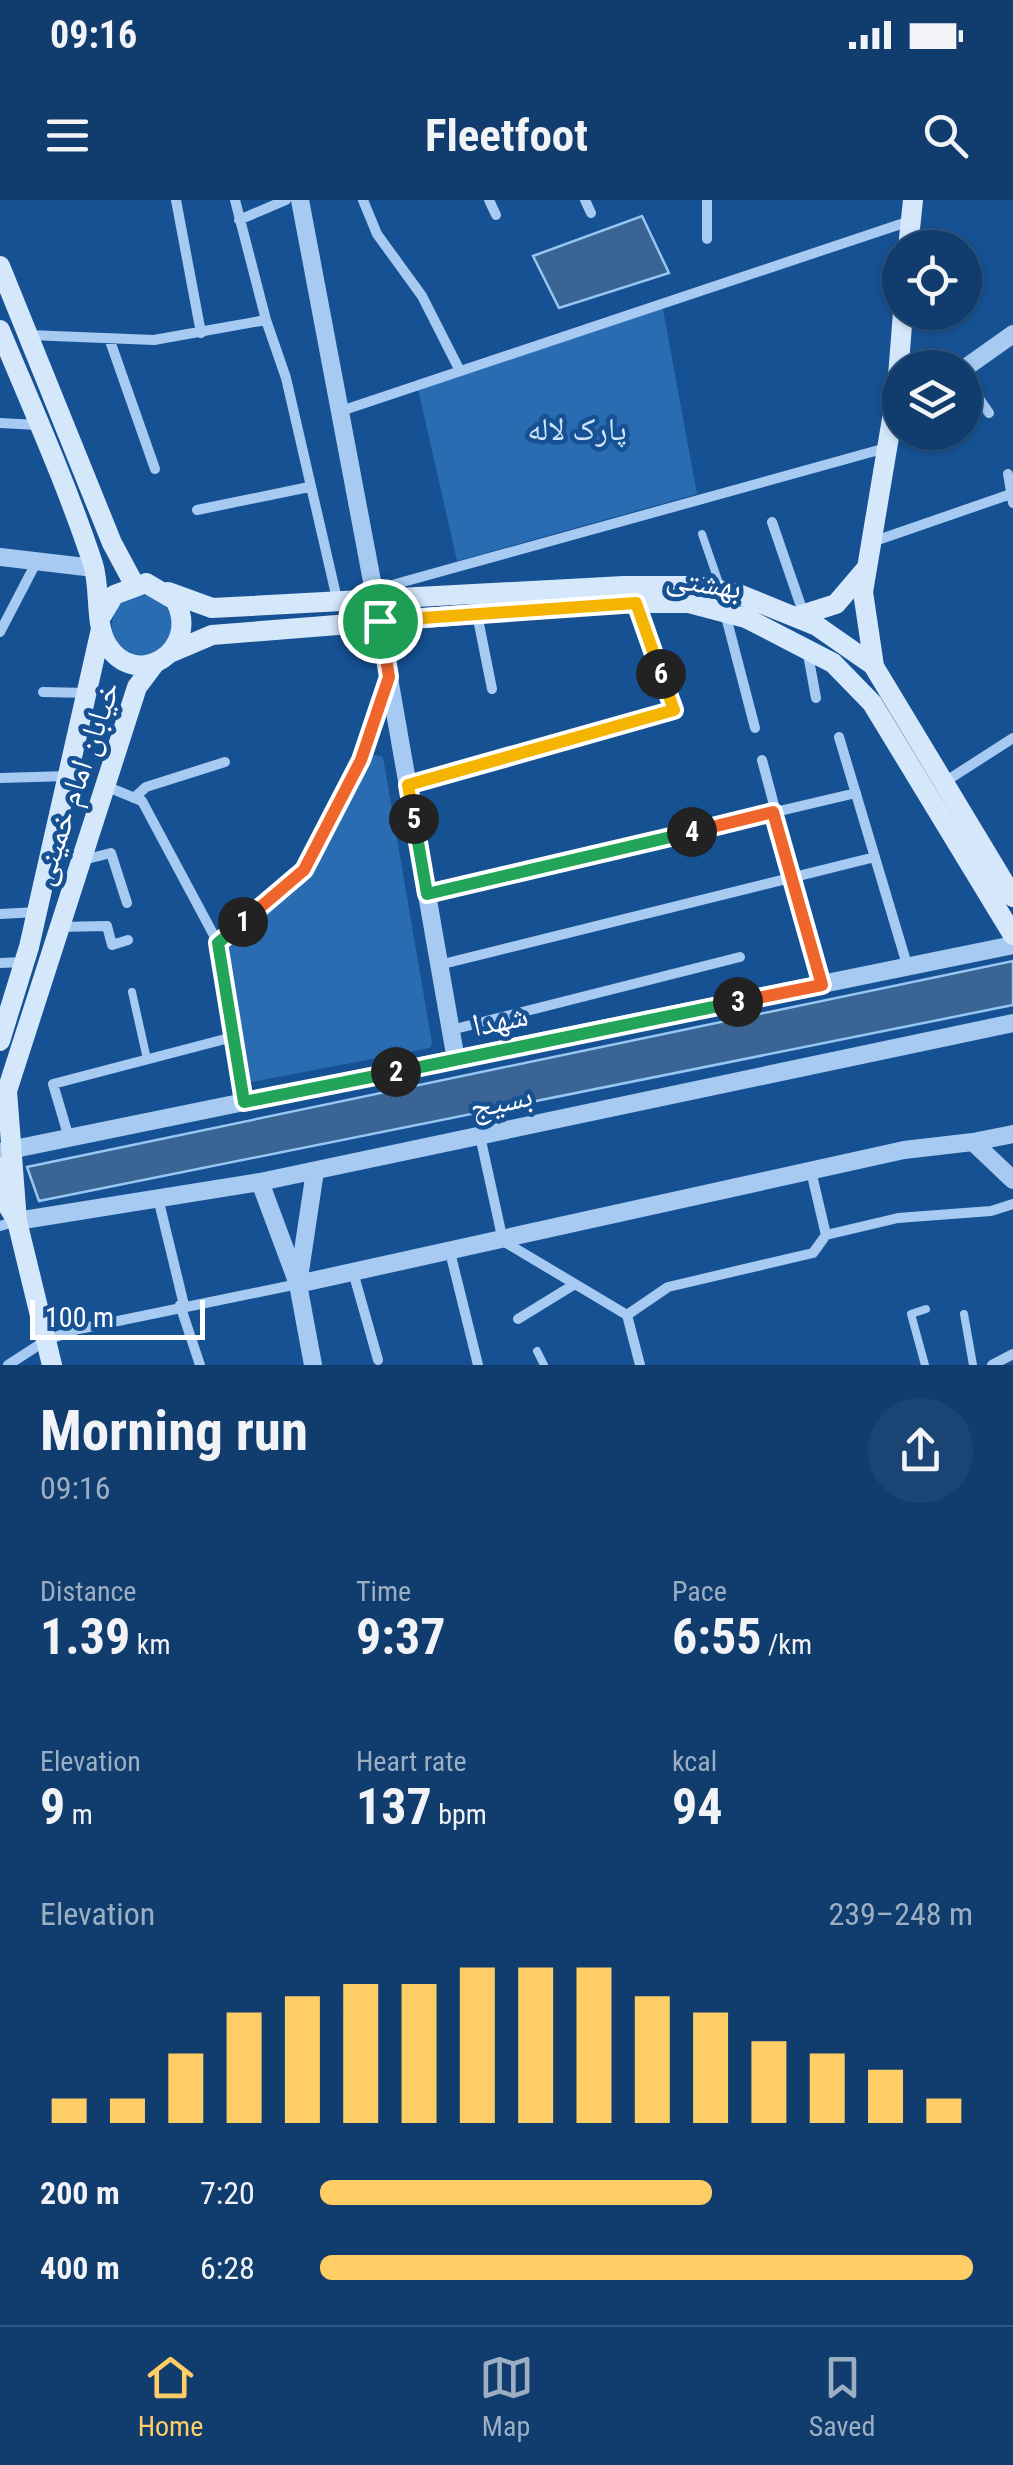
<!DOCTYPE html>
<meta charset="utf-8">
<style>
:root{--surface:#103d6e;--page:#194473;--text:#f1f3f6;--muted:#9caec2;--line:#305681;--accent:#ffcd65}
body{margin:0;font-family:"Roboto Condensed","Noto Naskh Arabic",sans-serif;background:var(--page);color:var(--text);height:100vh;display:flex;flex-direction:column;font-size:38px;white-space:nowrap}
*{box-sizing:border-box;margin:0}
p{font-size:32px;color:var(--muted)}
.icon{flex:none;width:55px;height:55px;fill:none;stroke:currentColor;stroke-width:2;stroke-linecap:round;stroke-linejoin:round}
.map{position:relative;height:1165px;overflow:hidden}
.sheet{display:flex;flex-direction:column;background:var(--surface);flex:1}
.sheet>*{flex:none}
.controls{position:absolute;left:882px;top:30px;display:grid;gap:20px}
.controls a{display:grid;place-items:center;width:100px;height:100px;border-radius:50%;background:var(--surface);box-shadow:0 2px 8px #0004,0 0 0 2px var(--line);font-size:50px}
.scale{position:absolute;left:30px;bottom:25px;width:175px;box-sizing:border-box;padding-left:10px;border:5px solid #fff;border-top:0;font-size:28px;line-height:35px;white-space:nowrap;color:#fff;-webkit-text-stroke:8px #165193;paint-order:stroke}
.pin{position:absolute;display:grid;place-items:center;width:85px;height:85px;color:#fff;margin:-42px;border:5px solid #fff;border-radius:50%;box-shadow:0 2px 10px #0007}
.km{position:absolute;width:50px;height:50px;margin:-25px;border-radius:50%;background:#222;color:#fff;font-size:28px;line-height:50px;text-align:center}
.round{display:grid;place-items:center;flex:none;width:105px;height:105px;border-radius:52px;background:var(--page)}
.summary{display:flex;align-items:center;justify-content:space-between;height:170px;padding:0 40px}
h1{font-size:55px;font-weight:700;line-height:75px}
.figures{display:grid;grid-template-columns:repeat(3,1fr);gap:15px;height:170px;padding:10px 40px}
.figures div{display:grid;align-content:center}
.figures b{font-size:50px;font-weight:700}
.figures small{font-size:28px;font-weight:400}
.figures p{font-size:28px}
.chart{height:280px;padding:20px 40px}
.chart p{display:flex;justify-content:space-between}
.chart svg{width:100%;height:180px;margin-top:10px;stroke:var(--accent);stroke-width:6}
ul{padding:0 40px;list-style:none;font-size:32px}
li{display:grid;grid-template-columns:160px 120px 1fr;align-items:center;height:75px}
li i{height:25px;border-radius:12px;background:var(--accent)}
.status{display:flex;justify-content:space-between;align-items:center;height:70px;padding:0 50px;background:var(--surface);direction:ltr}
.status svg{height:28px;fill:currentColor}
header{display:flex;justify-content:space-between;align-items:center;height:130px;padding:0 40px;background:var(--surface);font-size:45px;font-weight:700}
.tab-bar{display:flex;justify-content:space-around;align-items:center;height:140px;border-top:2px solid var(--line);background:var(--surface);font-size:28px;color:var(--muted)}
.tab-bar a{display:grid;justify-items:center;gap:5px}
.tab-bar .active{color:var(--accent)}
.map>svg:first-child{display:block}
</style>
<div class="status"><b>09:16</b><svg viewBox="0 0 49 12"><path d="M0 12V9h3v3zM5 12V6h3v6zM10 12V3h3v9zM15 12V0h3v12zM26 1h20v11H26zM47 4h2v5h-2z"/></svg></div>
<header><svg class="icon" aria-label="menu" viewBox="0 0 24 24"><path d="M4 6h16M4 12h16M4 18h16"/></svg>Fleetfoot<svg class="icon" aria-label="search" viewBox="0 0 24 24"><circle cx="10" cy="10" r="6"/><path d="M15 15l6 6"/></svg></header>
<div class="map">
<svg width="1013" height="1165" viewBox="0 0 1013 1165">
<rect width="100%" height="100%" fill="#165193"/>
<!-- green -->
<path fill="#296cb2" d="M 662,104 L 697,294 L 457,361 L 416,180 Z
M112 425a30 30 0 1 1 60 0a30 30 0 1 1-60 0Z
M 370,554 L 383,557 L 432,843 L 430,848 L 246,883 L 222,762 L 226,750 L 311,676 Z"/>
<!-- water -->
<path fill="#396493" stroke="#98c6f3" stroke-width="2.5" d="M 642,16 L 669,73 L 559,108 L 533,56 Z
M 1013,761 L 1013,805 L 39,1001 L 27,967 Z"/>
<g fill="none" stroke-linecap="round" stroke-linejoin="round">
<!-- service -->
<path stroke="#a6caf1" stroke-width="8" d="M 702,334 L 720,386
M 132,792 L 147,859
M 964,1114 L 973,1165
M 537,1151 L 544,1165
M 925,1165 L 911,1114 L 926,1109"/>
<!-- minor -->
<path stroke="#a6caf1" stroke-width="10" d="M 176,0 L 201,133
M 235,0 L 266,120 L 286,178 L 337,399
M 363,0 L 377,34 L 422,96 L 458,167
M 489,0 L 496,15
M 585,0 L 591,13
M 707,0 L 707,39
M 239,20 L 286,0
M 29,135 L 154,140 L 266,120
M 109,138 L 155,269
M 965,178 L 989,213
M 338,212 L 910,21
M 0,223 L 38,225
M 1008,274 L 1013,303
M 197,310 L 309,287
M 772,322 L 804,415
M 872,342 L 1008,295
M 374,390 L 886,248
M 725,413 L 755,528
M 477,414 L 492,489
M 0,432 L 37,361
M 807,449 L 816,498
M 43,492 L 87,493
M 839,537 L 908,768
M 762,560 L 822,785
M 0,578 L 69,576
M 943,583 L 1013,538
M 103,585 L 142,601 L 218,743 L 244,902
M 408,585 L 674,509 L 636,403
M 134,598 L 146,587 L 225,562
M 83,660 L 111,653 L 127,703
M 427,694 L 856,593
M 0,714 L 37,712
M 58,727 L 107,726 L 112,745 L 128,740
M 218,743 L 304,671 L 361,560 L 387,483
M 0,763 L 23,762
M 439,765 L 875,657
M 451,830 L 740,757
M 480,936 L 503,1041 L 627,1115 L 640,1165
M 69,938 L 53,884 L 233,837
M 158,998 L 184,1105
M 0,1026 L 17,1021
M 826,1035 L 898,1018 L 991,1011 L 1013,1004
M 450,1052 L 478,1165
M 353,1072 L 378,1160
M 180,1105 L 200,1165
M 627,1115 L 668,1087 L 813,1053 L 826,1035 L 811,971
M 518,1119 L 575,1084
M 8,1165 L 45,1141 L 74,1130 L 298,1084
M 992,1165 L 1013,1154"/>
<!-- tertiary -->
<path stroke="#a6caf1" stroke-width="18" d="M 300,0 L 375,397
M 965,168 L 1013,134
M 0,357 L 94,368
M 379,421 L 456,860
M 973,942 L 1013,934
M 0,952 L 1013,745
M 260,982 L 298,1084 L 313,1165
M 17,1021 L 260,982 L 1013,823
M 299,1078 L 315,971
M 298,1084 L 904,950 L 973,942 L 1013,980"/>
<!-- secondary -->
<path stroke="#d4e7fb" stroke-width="20" d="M 908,48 L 913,0
M 0,66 L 112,343 L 134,384
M 0,130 C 32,207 67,285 93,364 C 101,389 94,425 108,446 C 137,491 202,450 175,400 L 146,383 L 114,395 L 102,415
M 168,392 L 212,408 L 624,386 L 696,386 L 736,393 L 817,426 L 873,465 L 1013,697
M 795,417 L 836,404 L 865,370
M 172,452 L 212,435 L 613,403 L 689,403 L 746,418 L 833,463 L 872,503 L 1013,735
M 874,466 L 863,392 L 897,189 L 903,112
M 0,841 L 29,747 L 101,429
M 0,967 L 6,1003 L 17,1021 L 7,891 L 137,487 L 155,463
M 17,1021 L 52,1165"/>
</g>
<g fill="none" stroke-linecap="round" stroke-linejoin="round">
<!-- split-1 casing -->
<g stroke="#fff" stroke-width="20">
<path id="split-1" d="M 243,722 L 304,670 L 361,560 L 389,477 L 380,421"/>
</g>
<!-- split-2 casing -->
<g stroke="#fff" stroke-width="20">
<path id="split-2" d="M 243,722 L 218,743 L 244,902 L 396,872"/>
</g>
<!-- split-3 casing -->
<g stroke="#fff" stroke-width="20">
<path id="split-3" d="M 396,872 L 738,802"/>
</g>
<!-- split-4 casing -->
<g stroke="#fff" stroke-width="20">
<path id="split-4" d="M 692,632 L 773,612 L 822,785 L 738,802"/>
</g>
<!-- split-5 casing -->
<g stroke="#fff" stroke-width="20">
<path id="split-5" d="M 414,619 L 427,694 L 692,632"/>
</g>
<!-- split-6 casing -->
<g stroke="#fff" stroke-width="20">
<path id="split-6" d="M 414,619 L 408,585 L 674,510 L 661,474"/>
</g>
<!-- split-7 casing -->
<g stroke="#fff" stroke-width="20">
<path id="split-7" d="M 380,421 L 636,403 L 661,474"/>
</g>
<!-- split-1 -->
<use href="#split-1" stroke="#f0652b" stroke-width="12"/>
<!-- split-2 -->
<use href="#split-2" stroke="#22a559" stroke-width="12"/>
<!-- split-3 -->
<use href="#split-3" stroke="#22a559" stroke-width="12"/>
<!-- split-4 -->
<use href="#split-4" stroke="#f0652b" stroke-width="12"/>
<!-- split-5 -->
<use href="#split-5" stroke="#22a559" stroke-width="12"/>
<!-- split-6 -->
<use href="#split-6" stroke="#f5b400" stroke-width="12"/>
<!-- split-7 -->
<use href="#split-7" stroke="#f5b400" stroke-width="12"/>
</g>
<g text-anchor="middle" stroke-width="9" stroke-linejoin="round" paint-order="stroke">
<!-- park labels -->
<g font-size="32" fill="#cde4fc" stroke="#165193">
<text x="577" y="240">پارک لاله</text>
</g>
<!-- street labels -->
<g font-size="32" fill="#fff" stroke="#165193">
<text transform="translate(704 382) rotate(9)" y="11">بهشتی</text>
<text transform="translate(75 583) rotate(-71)" y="11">خیابان امام خمینی</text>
<text transform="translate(500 820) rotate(-12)" y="11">شهدا</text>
<text transform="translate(501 901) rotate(-12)" y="11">بسیج</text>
</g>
</g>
</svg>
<div class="controls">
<a><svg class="icon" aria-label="locate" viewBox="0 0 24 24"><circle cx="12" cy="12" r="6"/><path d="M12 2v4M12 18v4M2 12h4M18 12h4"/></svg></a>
<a><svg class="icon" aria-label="layers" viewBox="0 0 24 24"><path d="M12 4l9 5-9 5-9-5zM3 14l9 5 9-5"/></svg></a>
</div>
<div class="scale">100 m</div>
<div class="pin" style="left:380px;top:421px;background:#1e9e55"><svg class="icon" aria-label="arrive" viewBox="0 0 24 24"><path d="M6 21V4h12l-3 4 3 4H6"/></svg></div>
<b class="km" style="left:243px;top:722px">1</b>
<b class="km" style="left:396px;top:872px">2</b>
<b class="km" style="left:738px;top:802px">3</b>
<b class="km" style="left:692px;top:632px">4</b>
<b class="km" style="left:414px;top:619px">5</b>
<b class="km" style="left:661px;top:474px">6</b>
</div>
<section class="sheet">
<div class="summary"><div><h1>Morning run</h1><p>09:16</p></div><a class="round"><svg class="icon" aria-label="share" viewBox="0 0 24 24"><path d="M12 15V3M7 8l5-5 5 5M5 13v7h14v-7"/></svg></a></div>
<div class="figures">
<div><p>Distance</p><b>1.39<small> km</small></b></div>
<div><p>Time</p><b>9:37</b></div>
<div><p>Pace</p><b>6:55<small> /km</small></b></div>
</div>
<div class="figures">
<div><p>Elevation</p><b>9<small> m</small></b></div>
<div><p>Heart rate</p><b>137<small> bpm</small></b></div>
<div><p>kcal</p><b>94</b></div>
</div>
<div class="chart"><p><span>Elevation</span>239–248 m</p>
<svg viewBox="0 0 160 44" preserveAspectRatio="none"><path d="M5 44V38M15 44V38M25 44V27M35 44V17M45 44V13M55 44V10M65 44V10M75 44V6M85 44V6M95 44V6M105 44V13M115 44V17M125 44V24M135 44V27M145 44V31M155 44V38"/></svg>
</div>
<ul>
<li><b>200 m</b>7:20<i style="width:60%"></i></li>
<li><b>400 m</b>6:28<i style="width:100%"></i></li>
</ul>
</section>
<nav class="tab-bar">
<a class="active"><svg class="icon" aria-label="home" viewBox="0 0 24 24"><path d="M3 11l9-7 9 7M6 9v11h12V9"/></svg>Home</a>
<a><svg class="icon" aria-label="map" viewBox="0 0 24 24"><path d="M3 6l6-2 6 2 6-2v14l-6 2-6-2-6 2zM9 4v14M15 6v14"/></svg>Map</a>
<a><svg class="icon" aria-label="saved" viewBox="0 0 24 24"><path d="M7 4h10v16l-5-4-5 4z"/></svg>Saved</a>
</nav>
